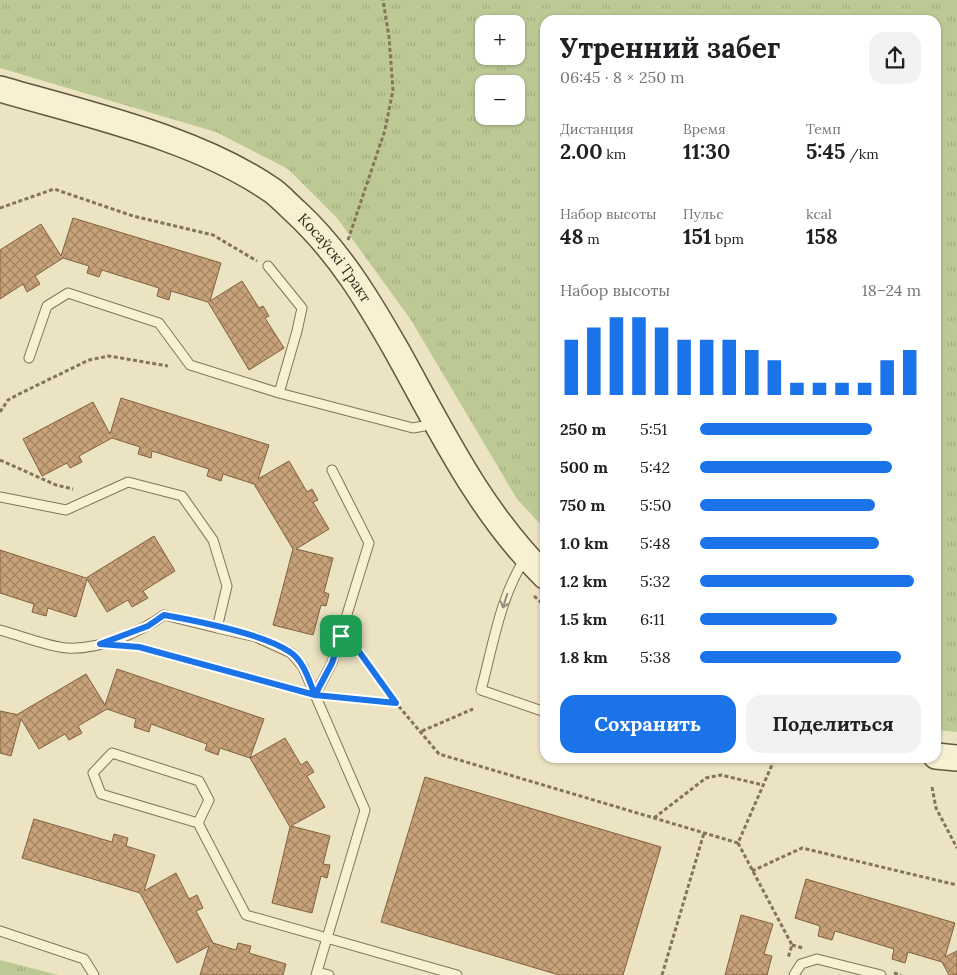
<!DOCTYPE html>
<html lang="ru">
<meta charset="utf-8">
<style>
:root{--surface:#fff;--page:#f2f2f2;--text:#202124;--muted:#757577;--accent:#1a73e8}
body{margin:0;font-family:Lora,serif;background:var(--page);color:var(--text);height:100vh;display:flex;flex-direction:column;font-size:19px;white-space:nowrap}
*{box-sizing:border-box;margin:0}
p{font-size:16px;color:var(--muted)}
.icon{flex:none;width:28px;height:28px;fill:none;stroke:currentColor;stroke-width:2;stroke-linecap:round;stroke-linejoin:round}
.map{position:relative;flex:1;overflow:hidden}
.details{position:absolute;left:540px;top:15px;width:401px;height:748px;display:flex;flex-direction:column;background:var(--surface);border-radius:15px;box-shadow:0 1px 4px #0004}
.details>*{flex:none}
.tools{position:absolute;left:475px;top:15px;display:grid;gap:10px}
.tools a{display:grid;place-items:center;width:50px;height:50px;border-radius:10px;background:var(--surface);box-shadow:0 1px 4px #0004;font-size:25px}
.pin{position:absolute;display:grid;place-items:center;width:42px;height:42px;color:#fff;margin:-21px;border-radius:10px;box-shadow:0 2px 8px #0006}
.round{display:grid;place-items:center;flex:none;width:52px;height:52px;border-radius:15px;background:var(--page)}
.summary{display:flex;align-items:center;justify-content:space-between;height:85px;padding:0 20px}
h1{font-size:28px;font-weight:700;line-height:38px}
.metrics{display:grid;grid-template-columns:repeat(3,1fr);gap:8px;height:85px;padding:5px 20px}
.metrics div{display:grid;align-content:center}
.metrics b{font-size:21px;font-weight:700}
.metrics small{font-size:14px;font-weight:400}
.metrics p{font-size:14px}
.chart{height:140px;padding:10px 20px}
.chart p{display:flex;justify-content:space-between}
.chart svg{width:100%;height:90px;margin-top:5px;stroke:var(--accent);stroke-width:6}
.button{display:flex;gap:10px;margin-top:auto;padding:10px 20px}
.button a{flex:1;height:58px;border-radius:15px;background:var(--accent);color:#fff;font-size:20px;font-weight:700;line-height:58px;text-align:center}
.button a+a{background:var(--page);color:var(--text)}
ul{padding:0 20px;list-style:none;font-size:16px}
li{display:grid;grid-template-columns:80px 60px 1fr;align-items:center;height:38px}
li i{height:12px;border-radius:6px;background:var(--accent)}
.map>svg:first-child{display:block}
</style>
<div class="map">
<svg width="957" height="975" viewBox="0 0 957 975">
<defs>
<pattern id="grass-tufts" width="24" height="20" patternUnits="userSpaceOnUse" patternTransform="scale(1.25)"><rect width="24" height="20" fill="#bdc995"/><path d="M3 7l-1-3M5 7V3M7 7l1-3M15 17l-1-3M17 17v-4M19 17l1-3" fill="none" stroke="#a3ad80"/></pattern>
<pattern id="building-cross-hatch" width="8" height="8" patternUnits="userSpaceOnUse" patternTransform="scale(1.25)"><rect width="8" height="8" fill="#c8a278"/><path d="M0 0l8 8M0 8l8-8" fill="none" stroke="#a38462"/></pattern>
</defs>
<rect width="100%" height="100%" fill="#ebe3c1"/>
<!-- grass -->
<path fill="url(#grass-tufts)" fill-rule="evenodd" d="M 0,0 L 957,0 L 957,732 L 936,730 L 936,20 L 545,20 L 545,529 L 517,499 L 411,320 L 337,218 L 288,169 L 216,132 L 0,68 ZM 484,24 L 516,24 L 516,56 L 484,56 ZM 484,84 L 516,84 L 516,116 L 484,116 Z
M 0,960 L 58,975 L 0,975 Z"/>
<!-- building -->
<path fill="url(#building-cross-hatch)" stroke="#826140" d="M 73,218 L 221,263 L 210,301 L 242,281 L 259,308 L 263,306 L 269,316 L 265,318 L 284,348 L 249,370 L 208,302 L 171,291 L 169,300 L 157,296 L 159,288 L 102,270 L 99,277 L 87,273 L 89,266 L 63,258 L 35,276 L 40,284 L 27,292 L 23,284 L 0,299 L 0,250 L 41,224 L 61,256 Z
M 121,398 L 269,445 L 258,479 L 289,461 L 307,492 L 312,489 L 318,500 L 313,502 L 329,529 L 296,549 L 333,558 L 324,592 L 329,594 L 326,606 L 321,605 L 313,635 L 273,625 L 293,549 L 254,484 L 223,474 L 221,481 L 207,476 L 209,469 L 152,451 L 151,458 L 138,454 L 140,447 L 112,438 L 79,456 L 82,462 L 70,468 L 67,463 L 42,476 L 23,439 L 93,402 L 110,434 Z
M 154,536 L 175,571 L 143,591 L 148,598 L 132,607 L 128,600 L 107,612 L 87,579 L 76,617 L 48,608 L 46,616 L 32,612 L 34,604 L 0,593 L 0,550 L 86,578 Z
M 117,669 L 264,719 L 250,758 L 285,738 L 301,765 L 307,761 L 314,772 L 307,776 L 325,807 L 291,826 L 330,836 L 323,864 L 330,865 L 327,878 L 321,876 L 312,913 L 272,903 L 290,827 L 250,758 L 220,748 L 218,755 L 205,750 L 207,744 L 151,724 L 149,732 L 134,727 L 136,719 L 107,709 L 78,726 L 82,733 L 69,740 L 65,734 L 39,749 L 21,719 L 11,756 L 0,753 L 0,711 L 19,715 L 18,714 L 86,674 L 105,705 Z
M 425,777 L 661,847 L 623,975 L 559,975 L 381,922 Z
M 34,819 L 112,842 L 114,834 L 128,838 L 126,846 L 155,855 L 144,891 L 176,873 L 189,899 L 197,895 L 203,908 L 196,911 L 213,943 L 236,950 L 238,943 L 251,946 L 249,953 L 286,964 L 283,975 L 200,975 L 209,946 L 177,963 L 140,893 L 22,858 Z
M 806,879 L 955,923 L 945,957 L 957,951 L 957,975 L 949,975 L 942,962 L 908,952 L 905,963 L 892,959 L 894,949 L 835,931 L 832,940 L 818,936 L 820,926 L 795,918 Z
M 741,915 L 773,924 L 764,954 L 772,956 L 767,975 L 725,975 Z"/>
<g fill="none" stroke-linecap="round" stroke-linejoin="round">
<!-- service casing -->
<g stroke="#847459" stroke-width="11">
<path id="service" d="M 268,266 L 302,308 L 297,331 L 279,393
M 29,358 L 47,306 L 68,293 L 159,323 L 190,365 L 279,393 L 413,428 L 424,426 L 432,420
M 0,497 L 66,510 L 128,482 L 182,496 L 213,540 L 227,586 L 217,628 L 256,637 L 291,653 L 303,667 L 365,810 L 316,975
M 526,557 C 500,596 493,646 481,690 L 545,712
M 0,630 C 19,635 49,647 67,648 C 99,650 139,633 164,615 L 217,628
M 315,695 L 332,663 L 369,543 L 332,470
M 198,823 L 209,800 L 199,781 L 112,753 L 93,773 L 101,794 L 198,823 L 246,915 L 457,975
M 0,931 L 84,959 L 94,975
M 317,972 L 329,975
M 794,975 L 801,964 L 817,959 L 881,975"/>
</g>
<!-- secondary casing -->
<g stroke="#65553d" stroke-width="28">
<g id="secondary">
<path id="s1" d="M 0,89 C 89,115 197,138 273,191 C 281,197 288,205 296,212 C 339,252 368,300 397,351 C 441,430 480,512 545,576"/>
<path d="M 936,756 L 957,758"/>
</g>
</g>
<!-- path -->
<path stroke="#847459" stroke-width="3" stroke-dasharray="4 2.5" stroke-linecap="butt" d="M 0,208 L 54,189 L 133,216 L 213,235 L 257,261
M 348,240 L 385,130 L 393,90 L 389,37 L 383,0
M 0,412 L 8,400 L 19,394 L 89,360 L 109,356 L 168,366
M 0,460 L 56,485 L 73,489
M 534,596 L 545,606
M 351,641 L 396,703
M 136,647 L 299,691
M 329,697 L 396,703 L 439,754 L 738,843 L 775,758
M 422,731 L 473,709
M 932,787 L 936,808 L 957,848
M 654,818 L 706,778 L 721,775 L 763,785
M 738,843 L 792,945 L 788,958
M 752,871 L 802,848 L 957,885
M 792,945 L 803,948
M 894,973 L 901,975
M 662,975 L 704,833"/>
<!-- service -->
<use href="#service" stroke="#f7f0d3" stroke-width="9"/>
<!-- secondary -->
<use href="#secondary" stroke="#f7f0d3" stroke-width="25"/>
</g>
<!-- one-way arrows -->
<defs><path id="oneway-shaft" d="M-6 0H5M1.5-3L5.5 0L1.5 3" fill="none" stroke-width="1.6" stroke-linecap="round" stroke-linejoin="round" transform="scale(1.25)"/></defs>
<use stroke="#968d78" href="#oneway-shaft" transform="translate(505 601) rotate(108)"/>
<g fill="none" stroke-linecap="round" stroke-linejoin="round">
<!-- route casing -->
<g stroke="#fff" stroke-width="10">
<path id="route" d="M 341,636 L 332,663 L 315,695 C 309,681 304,661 290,652 C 264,634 197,621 164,615 L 148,626 L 100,644 L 139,647 L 315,695 L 396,703 L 350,639 L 341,636"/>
</g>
<!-- route -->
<use href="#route" stroke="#1a73e8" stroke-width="6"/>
</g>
<g text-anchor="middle" stroke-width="4" stroke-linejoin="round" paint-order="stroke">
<!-- street labels -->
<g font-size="15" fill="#342a1d" stroke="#f3edd0">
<text dy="5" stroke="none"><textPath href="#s1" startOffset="384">Косаўскі Тракт</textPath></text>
</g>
</g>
</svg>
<div class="tools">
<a>+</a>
<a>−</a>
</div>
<div class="pin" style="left:341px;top:636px;background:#1e9e55"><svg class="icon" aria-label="arrive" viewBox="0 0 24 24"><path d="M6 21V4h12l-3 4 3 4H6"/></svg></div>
<section class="details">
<div class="summary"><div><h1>Утренний забег</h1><p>06:45 · 8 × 250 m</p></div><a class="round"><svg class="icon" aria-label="share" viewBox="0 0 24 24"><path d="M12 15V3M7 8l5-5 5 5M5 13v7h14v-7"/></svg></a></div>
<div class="metrics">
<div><p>Дистанция</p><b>2.00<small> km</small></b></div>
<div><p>Время</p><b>11:30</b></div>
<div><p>Темп</p><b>5:45<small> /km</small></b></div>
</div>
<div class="metrics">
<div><p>Набор высоты</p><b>48<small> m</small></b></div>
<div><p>Пульс</p><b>151<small> bpm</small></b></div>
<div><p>kcal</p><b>158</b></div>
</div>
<div class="chart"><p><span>Набор высоты</span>18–24 m</p>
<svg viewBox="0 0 160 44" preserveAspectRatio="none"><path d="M5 44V17M15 44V11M25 44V6M35 44V6M45 44V11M55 44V17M65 44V17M75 44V17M85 44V22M95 44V27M105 44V38M115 44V38M125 44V38M135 44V38M145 44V27M155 44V22"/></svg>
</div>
<ul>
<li><b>250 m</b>5:51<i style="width:78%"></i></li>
<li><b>500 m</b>5:42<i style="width:87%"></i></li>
<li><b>750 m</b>5:50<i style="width:79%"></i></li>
<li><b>1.0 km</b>5:48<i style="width:81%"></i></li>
<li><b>1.2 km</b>5:32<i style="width:97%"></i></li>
<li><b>1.5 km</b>6:11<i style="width:62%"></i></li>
<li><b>1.8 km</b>5:38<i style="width:91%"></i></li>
</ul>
<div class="button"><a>Сохранить</a><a>Поделиться</a></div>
</section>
</div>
